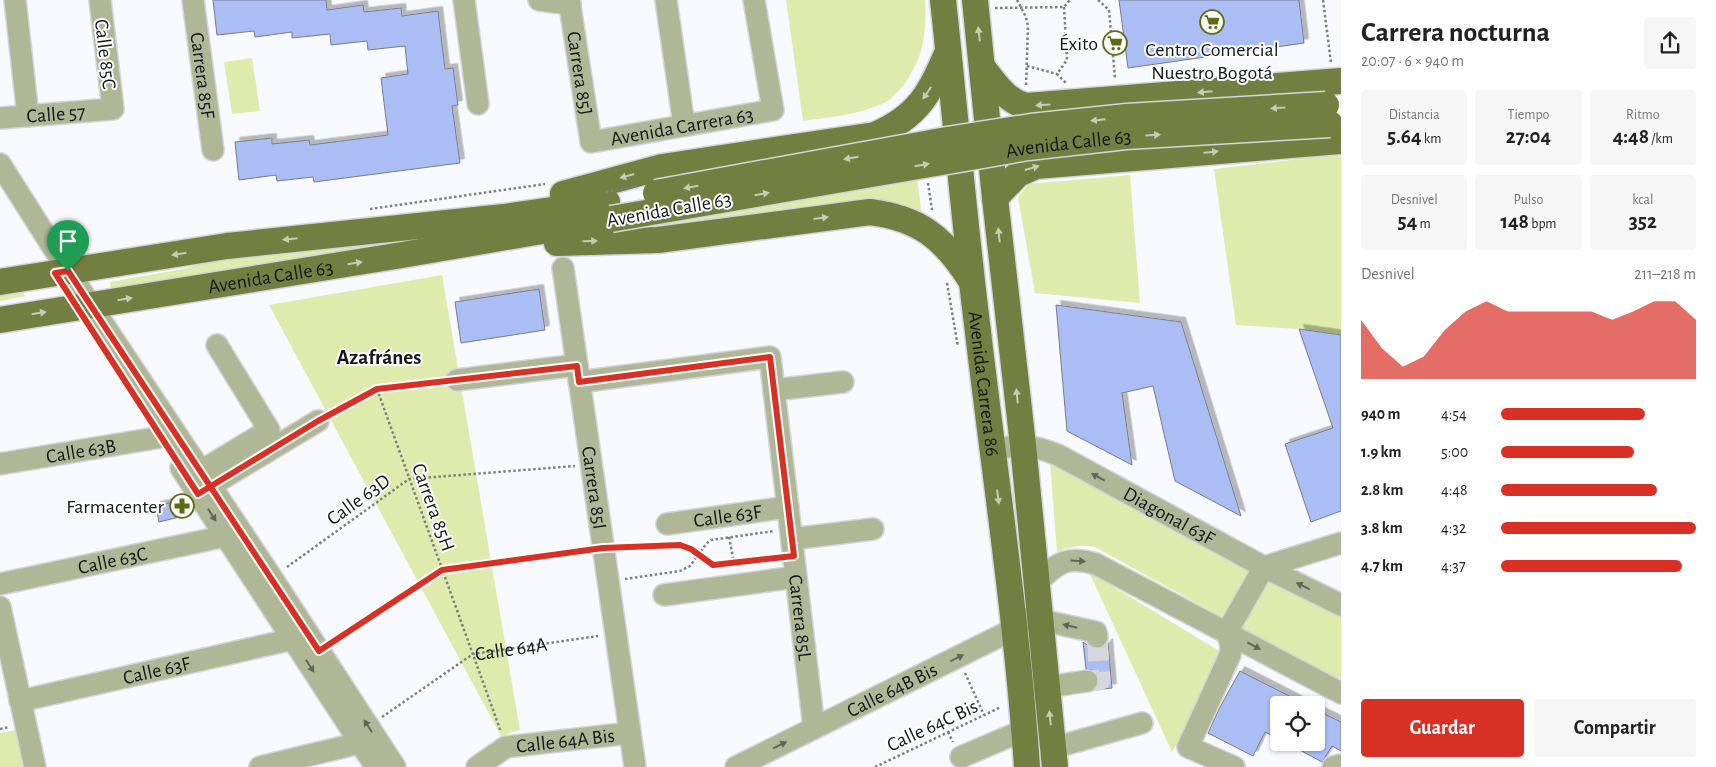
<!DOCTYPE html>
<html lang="es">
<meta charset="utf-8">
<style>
:root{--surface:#fff;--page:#f6f6f6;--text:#222;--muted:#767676;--accent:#d93025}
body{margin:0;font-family:"Alegreya Sans",sans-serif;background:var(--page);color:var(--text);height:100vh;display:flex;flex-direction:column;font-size:19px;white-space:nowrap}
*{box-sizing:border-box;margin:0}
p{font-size:16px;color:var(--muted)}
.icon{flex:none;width:28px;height:28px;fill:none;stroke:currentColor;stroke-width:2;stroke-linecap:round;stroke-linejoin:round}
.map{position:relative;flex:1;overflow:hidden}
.sheet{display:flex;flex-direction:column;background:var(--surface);width:375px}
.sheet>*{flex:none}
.controls{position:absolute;left:1270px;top:696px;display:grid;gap:10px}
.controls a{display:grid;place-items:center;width:55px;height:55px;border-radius:5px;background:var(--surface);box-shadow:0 1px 4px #0004;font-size:25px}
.pin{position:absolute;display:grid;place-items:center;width:42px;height:42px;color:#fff;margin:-51px -21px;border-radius:50% 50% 50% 0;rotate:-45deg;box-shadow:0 0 5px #0007}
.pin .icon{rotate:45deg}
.round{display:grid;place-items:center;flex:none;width:52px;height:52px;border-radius:5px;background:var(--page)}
.head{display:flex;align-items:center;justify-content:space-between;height:85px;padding:0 20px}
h1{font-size:28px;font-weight:600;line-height:38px}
.stats{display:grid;grid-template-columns:repeat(3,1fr);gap:8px;height:85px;padding:5px 20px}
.stats div{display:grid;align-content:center;border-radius:5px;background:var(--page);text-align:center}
.stats b{font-size:21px;font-weight:600}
.stats small{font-size:14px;font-weight:400}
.stats p{font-size:14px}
.chart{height:140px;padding:10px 20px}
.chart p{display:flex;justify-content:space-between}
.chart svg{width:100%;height:90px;margin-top:5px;fill:var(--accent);opacity:.7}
.button{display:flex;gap:10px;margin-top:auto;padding:10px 20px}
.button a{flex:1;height:58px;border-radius:5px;background:var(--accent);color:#fff;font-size:20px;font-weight:600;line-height:58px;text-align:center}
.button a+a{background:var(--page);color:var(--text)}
ul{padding:0 20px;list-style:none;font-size:16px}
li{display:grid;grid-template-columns:80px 60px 1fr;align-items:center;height:38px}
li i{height:12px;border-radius:6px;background:var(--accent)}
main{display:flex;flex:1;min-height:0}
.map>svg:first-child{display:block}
</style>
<main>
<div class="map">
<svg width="1341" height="767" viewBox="0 0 1341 767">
<defs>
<filter id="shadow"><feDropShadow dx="4.5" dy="-4.5" stdDeviation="0" flood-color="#0004"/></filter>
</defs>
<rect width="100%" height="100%" fill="#f7f9ff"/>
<!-- green -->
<path fill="#deebad" d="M 786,0 L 925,0 C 926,13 925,29 923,42 C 920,63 901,96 882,104 C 856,115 830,117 803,121 Z
M 252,58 L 260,111 L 232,114 L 224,62 Z
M 1341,154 L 1341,335 L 1299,329 L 1236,325 L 1214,169 Z
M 1130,175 L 1140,303 L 1035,293 L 1018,197 L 1029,184 Z
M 917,177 L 922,217 L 794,214 L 605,232 Z
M 490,227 L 111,291 L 110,282 L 183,269 L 232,256 Z
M 442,275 L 520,730 L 501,736 L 269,305 Z
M 21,289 L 25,296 L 0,301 L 0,292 Z
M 1050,462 L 1341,616 L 1341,683 L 1095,547 C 1081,544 1070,547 1057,552 Z
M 1089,572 L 1226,655 L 1172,752 Z
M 20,729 L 28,767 L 0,767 L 0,733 Z"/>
<!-- building -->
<path fill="#aabdf4" stroke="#787c88" filter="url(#shadow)" d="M 213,0 L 326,0 L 327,10 L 363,5 L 364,12 L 401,8 L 402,16 L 438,11 L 445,69 L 453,68 L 458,105 L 452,106 L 460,163 L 314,182 L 313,177 L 277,181 L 276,175 L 239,180 L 235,142 L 272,138 L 272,144 L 309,140 L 310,145 L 388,135 L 381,78 L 408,74 L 405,46 L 368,50 L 367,41 L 331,45 L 330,34 L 292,38 L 292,32 L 255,37 L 254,31 L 217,35 Z
M 1119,0 L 1299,0 L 1304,43 L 1128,68 Z
M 539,289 L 545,330 L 461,343 L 455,302 Z
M 1056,305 L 1181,322 L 1241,516 L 1175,481 L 1153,386 L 1122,393 L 1132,465 L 1067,431 Z
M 1299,329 L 1341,335 L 1341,511 L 1311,522 L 1285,444 L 1333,428 Z
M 183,500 L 192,514 L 159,522 L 156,506 Z
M 1083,642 L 1093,649 L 1099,649 L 1105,647 L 1108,643 L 1112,688 L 1095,690 L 1099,685 L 1099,679 L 1096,673 L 1092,670 L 1086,669 Z
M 1240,671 L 1307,705 L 1279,705 L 1279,739 L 1265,732 L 1253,756 L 1208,733 L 1219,709 Z
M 1316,710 L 1341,722 L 1341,751 L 1332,746 L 1322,762 L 1285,742 L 1316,742 Z"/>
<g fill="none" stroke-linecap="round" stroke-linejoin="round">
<!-- minor-tunnel -->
<path stroke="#d5d7dd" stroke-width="21" stroke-dasharray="21 11" stroke-linecap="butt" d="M 1087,681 L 1100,680 L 1097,637"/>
<!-- minor casing -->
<g stroke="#d3d5da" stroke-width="24">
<g id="minor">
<path d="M 15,0 L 28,116"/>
<path id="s2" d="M 193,0 L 213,150"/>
<path d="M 464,0 L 478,104"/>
<path d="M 539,0 L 570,4"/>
<path id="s3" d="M 569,0 L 591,142 L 773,110 L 754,0"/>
<path d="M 666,0 L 684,125"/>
<path id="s4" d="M 0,118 L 113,109 L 100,0"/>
<path d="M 0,164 L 68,271 L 270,575 L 395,767"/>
<path id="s5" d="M 563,268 L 635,767"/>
<path d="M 457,380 L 577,365"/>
<path id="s6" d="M 579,382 L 770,357 L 814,728"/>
<path d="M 774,390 L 843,382"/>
<path id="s7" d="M 992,449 C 1021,445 1031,444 1058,455 L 1264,567 L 1341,605"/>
<path id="s8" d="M 0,464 L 162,437"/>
<path d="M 181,468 L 376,767"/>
<path d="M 201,471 L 269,430 L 217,345"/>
<path d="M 198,493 L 318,421"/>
<path id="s9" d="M 667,524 L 788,507"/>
<path d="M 792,539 L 873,529"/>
<path d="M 1264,567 L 1341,543"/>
<path d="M 1037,583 C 1057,563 1067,555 1096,564 L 1341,693"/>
<path id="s10" d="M 0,584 L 226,536"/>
<path d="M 664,595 L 796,577"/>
<path d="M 0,607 L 35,767"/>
<path d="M 1040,620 L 1096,632 L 1097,637"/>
<path d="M 1047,687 L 1087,681"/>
<path id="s11" d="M 20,701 L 293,639"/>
<path d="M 1053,748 L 1142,723"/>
<path d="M 961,757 L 1024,730"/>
<path d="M 260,767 L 360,743"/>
<path id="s12" d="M 477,767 L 506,747 L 630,733"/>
<path id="s13" d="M 736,767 L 1014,629 L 1024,618"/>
<path d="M 1234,767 L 1188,747 L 1230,655 L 1231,646 L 1227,632 L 1264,567"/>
<path d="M 1333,767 L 1341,765"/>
</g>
</g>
<!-- major casing -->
<g stroke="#d3d5da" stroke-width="29">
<g id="major">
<path id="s14" d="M 943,0 C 955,111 964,221 978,332 C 995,476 1017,621 1027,767"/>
<path d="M 975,0 L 995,198 L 1023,445 L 1055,767"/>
<path d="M 983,68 C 995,83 1006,101 1026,106 L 1341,81"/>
<path d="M 563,194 L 662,167 L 875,135 C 919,116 930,93 948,51"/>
<path d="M 995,198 L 1018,174 L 1036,166 L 1341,141"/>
<path d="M 557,243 L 658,240 L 870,212 C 919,218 944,238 970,279"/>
<path d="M 0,282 L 227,246 L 504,217 L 607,202"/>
<path id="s15" d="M 0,320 L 402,255 L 611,219"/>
</g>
</g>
<!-- path -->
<g stroke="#7d7f85" stroke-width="2.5" stroke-dasharray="2.5 2.5" stroke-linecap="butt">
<path d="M 1017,0 L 1026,17 L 1028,26 L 1026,86"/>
<path d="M 1098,0 L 1109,10 L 1115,78"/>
<path d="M 1323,0 L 1331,63"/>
<path d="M 1064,7 L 1067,60 L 1057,74 L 1066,83"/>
<path d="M 995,8 L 1064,7 L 1070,0"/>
<path d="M 1027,66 L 1057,74"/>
<path d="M 928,183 L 932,210"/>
<path d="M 370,209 L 545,184"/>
<path d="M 947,283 L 958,347"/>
<path d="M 377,389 L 501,732"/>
<path d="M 333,413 L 377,389 L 441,382"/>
<path d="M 729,537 L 734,563"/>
<path d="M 620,548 C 633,547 677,542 687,546 C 699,551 706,564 720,565 L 775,558"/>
<path d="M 287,567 L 409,479 L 575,466"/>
<path d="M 625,579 L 680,571 L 690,566 L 707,543 L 711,540 L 774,531"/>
<path d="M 333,642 L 442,570 L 587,551"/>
<path d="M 965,673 L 984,715"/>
<path id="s1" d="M 382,717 L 473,654 L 598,636"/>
<path d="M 0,729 L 9,727"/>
<path d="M 948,732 L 953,742"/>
<path d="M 875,767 L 1001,707"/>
</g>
<!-- minor -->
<use href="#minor" stroke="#afb796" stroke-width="21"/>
<!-- major -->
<use href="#major" stroke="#737e41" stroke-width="26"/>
<!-- major-bridge casing -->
<g stroke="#d3d5da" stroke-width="29" stroke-linecap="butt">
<g id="major-bridge">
<path d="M 656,193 L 947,140 L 1031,127 L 1127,117 L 1326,105"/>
<path id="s16" d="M 611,219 L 1028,147 L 1126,136 L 1330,124"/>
</g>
</g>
<!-- path-bridge -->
<path stroke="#7d7f85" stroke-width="2.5" stroke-dasharray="2.5 2.5" stroke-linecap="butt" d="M 606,192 L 637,186"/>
<!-- major-bridge -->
<use href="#major-bridge" stroke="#737e41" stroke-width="26"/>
</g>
<!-- one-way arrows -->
<defs><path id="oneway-solid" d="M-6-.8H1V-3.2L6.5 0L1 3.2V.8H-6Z" transform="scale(1.25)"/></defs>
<g fill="#c7cbb3">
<use href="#oneway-solid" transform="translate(979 34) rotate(-97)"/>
<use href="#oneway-solid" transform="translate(1205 92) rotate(175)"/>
<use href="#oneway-solid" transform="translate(927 93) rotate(124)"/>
<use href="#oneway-solid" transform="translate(1043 105) rotate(176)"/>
<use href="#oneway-solid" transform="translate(1278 108) rotate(176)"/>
<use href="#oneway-solid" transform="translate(1098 120) rotate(174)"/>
<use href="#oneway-solid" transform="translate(1153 135) rotate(-3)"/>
<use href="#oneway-solid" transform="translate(1211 152) rotate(-5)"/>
<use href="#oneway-solid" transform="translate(851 158) rotate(170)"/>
<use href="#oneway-solid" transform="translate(922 165) rotate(-10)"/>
<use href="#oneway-solid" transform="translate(1032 168) rotate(-16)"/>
<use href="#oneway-solid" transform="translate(627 176) rotate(164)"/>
<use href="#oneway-solid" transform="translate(691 187) rotate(170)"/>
<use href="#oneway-solid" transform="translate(762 194) rotate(-10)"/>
<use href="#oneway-solid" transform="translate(821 218) rotate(-8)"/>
<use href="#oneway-solid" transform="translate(999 235) rotate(-96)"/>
<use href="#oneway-solid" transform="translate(290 239) rotate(174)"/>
<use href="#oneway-solid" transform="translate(590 241) rotate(-2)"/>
<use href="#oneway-solid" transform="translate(179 254) rotate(171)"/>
<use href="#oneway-solid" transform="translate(355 263) rotate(-9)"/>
<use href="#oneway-solid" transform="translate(125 299) rotate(-9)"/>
<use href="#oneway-solid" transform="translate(39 313) rotate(-9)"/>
<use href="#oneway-solid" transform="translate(1017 396) rotate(-96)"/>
<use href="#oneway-solid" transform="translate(998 497) rotate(83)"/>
<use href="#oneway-solid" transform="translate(1050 718) rotate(-96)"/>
</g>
<g fill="#616658">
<use href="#oneway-solid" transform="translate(1098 477) rotate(-152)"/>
<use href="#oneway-solid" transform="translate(212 515) rotate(57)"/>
<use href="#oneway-solid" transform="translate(1078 561) rotate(3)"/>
<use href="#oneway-solid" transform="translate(1303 586) rotate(-154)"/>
<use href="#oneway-solid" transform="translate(1070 626) rotate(-167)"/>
<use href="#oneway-solid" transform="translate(1254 646) rotate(28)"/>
<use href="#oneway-solid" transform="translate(957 658) rotate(-26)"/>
<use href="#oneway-solid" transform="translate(310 666) rotate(57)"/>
<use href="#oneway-solid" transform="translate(368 726) rotate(-123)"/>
<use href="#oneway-solid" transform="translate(780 745) rotate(-26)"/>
</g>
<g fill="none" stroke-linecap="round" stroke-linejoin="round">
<!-- route casing -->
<g stroke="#fff" stroke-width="10">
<path id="route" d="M 68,271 L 319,651 L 442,570 L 603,548 L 680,545 L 691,549 L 713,565 L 794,556 L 770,357 L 579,382 L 577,366 L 377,389 L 318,421 L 198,494 L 55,273 L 68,271"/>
</g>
<!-- route -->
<use href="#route" stroke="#d93025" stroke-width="6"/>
</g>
<!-- icons -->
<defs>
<g id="supermarket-ring" transform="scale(1.25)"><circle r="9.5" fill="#fff" stroke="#5f6b14" stroke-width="1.5"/><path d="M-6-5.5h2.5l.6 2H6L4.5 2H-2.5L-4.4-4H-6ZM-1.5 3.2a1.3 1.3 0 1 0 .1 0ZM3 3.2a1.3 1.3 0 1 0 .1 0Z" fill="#5f6b14"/></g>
<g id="pharmacy-ring" transform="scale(1.25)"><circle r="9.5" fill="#fff" stroke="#5f6b14" stroke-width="1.5"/><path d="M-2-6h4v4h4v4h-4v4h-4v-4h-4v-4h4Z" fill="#5f6b14"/></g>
</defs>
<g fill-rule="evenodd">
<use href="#supermarket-ring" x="1212" y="22"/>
<use href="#supermarket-ring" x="1115" y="43"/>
<use href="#pharmacy-ring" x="182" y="506"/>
</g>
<g text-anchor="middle" stroke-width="4" stroke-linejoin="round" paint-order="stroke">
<!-- poi labels -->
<g font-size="20" fill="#13151a" stroke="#fff" text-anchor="end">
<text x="1098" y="50">Éxito</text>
<text x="1212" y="56" text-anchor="middle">Centro Comercial<tspan x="1212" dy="23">Nuestro Bogotá</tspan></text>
<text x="164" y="513">Farmacenter</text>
</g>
<!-- street labels -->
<g font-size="20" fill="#13151a" stroke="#fff">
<text transform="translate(106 54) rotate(83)" y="7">Calle 85C</text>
<text dy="7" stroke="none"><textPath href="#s3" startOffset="74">Carrera 85J</textPath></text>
<text dy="7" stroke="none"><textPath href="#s2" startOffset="76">Carrera 85F</textPath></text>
<text dy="7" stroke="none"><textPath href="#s4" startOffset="56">Calle 57</textPath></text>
<text dy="7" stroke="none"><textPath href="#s3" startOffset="236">Avenida Carrera 63</textPath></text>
<text dy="7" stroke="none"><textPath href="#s16" startOffset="464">Avenida Calle 63</textPath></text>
<text transform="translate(669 209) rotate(-10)" y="7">Avenida Calle 63</text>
<text dy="7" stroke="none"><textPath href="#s15" startOffset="274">Avenida Calle 63</textPath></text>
<text dy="7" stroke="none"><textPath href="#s14" startOffset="386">Avenida Carrera 86</textPath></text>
<text dy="7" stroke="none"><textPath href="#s8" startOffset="82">Calle 63B</textPath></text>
<text dy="7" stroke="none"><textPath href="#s5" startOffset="222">Carrera 85I</textPath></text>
<text transform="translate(358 499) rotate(-36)" y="7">Calle 63D</text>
<text transform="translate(434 507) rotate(70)" y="7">Carrera 85H</text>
<text dy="7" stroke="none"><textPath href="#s7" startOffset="194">Diagonal 63F</textPath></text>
<text dy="7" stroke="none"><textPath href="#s9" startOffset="61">Calle 63F</textPath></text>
<text dy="7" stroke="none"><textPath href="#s10" startOffset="115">Calle 63C</textPath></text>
<text dy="7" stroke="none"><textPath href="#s6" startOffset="455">Carrera 85L</textPath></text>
<text dy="7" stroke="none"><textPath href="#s1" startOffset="149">Calle 64A</textPath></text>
<text dy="7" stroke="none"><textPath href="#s11" startOffset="140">Calle 63F</textPath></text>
<text dy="7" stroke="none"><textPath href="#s13" startOffset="174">Calle 64B Bis</textPath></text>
<text transform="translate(932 725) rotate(-25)" y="7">Calle 64C Bis</text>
<text dy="7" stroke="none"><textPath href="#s12" startOffset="95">Calle 64A Bis</textPath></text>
</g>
<!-- neighbourhood labels -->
<g font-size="21" font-weight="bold" fill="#13151a" stroke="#fff">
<text x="379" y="364">Azafránes</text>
</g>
</g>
</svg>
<div class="controls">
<a><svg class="icon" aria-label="locate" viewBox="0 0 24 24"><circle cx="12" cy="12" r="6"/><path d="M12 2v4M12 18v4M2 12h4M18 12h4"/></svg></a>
</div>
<div class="pin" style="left:68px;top:271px;background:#1e9e55"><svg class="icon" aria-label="arrive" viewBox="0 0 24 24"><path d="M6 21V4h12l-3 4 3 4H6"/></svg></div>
</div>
<section class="sheet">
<div class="head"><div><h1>Carrera nocturna</h1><p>20:07 · 6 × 940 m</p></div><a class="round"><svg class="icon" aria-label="share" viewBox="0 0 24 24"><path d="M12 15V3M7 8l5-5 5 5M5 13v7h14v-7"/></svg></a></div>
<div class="stats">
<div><p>Distancia</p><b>5.64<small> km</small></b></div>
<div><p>Tiempo</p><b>27:04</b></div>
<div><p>Ritmo</p><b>4:48<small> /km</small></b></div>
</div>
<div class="stats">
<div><p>Desnivel</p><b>54<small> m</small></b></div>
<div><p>Pulso</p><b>148<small> bpm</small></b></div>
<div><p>kcal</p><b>352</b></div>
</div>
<div class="chart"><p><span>Desnivel</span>211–218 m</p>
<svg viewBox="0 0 160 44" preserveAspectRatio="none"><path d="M0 44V15L10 29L20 38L30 33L40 20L50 11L60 6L70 11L80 11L90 11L100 11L110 11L120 15L130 11L140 6L150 6L160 15V44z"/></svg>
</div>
<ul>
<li><b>940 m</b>4:54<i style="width:74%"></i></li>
<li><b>1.9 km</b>5:00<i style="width:68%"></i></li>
<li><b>2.8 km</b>4:48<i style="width:80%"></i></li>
<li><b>3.8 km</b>4:32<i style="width:100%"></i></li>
<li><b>4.7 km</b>4:37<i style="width:93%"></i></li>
</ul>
<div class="button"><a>Guardar</a><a>Compartir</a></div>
</section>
</main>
